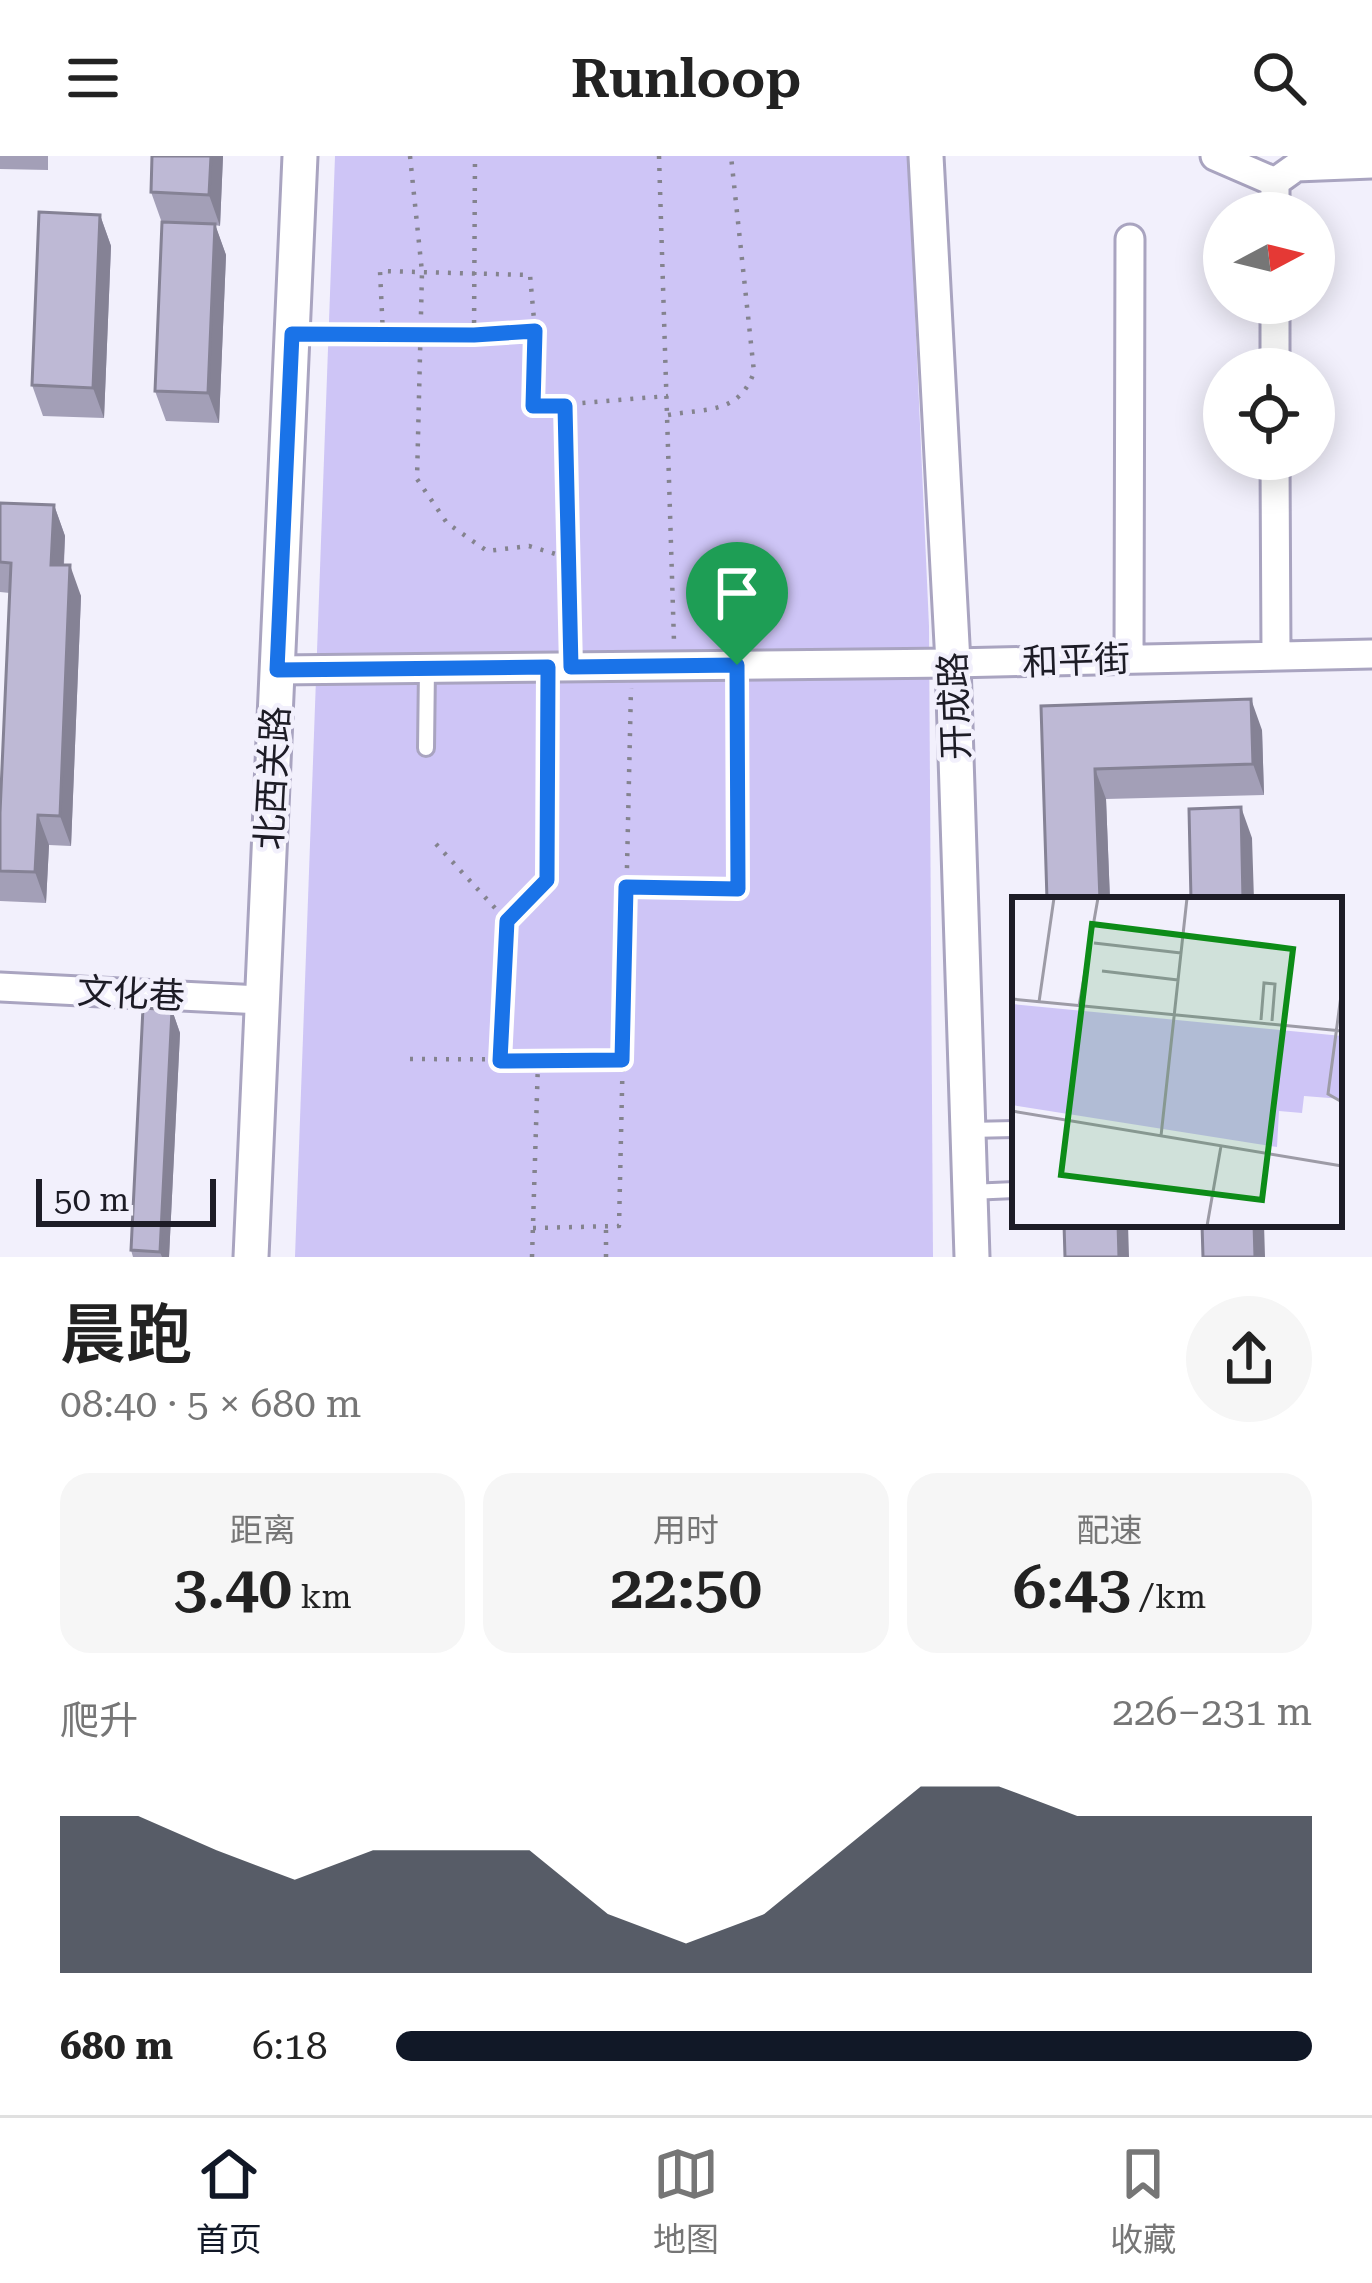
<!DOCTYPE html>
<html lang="zh">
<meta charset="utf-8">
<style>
:root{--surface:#fff;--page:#f6f6f6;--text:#222;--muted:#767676;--line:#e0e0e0;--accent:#111827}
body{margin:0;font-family:"Roboto Serif","Noto Sans SC",serif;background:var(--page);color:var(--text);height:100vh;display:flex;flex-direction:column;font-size:45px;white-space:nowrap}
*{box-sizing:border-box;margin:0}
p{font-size:39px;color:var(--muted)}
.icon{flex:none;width:66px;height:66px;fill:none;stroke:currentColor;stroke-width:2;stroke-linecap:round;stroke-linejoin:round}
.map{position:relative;height:1101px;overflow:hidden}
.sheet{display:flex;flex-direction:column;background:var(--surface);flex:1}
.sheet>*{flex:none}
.needle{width:78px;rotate:83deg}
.fabs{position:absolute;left:1203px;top:36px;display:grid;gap:24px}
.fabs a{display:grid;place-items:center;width:132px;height:132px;border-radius:50%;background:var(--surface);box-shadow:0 6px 30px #0003;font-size:60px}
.scale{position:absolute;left:36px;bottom:30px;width:180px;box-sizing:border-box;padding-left:12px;border:6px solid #1d1c26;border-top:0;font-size:33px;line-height:42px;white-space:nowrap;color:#1d1c26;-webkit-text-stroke:9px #f2f0fc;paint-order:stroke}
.pin{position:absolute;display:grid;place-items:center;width:102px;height:102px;color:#fff;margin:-123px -51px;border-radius:50% 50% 50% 0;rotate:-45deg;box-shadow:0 0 12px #0007}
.pin .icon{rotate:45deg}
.round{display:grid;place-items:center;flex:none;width:126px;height:126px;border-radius:63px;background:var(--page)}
.head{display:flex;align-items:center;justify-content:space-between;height:204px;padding:0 60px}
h1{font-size:66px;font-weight:600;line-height:90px}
.figures{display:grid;grid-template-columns:repeat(3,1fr);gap:18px;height:204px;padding:12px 60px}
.figures div{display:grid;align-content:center;border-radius:30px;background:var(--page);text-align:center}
.figures b{font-size:60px;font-weight:600}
.figures small{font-size:33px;font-weight:400}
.figures p{font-size:33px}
.chart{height:336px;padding:24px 60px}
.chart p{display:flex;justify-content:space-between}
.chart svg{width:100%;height:216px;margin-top:12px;fill:var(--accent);opacity:.7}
ul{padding:0 60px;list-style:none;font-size:39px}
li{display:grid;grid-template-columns:192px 144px 1fr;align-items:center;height:90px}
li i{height:30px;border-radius:15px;background:var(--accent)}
header{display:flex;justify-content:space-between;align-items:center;height:156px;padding:0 60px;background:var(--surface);font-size:54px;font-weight:600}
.menu{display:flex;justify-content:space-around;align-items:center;height:168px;border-top:3px solid var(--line);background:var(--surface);font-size:33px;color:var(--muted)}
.menu a{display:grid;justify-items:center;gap:6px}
.menu .on{color:var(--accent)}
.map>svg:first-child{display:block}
</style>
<header><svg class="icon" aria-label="menu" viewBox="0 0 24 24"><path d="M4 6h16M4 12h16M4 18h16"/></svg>Runloop<svg class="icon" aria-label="search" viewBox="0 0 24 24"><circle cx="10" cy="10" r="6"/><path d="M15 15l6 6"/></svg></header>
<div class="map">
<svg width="1372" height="1101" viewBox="0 0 1372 1101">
<rect width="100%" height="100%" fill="#f2f0fc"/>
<!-- green -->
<path fill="#cec5f6" d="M 335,0 L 908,0 L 929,470 L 933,1101 L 295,1101 Z"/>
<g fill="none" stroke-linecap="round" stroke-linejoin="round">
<!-- service casing -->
<g stroke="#a9a4c0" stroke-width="20">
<path id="service" d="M 426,592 L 427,512
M 968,974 L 1015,973
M 970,1036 L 1015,1034"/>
</g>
<!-- minor casing -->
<g stroke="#a9a4c0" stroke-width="33">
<path id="minor" d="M 1215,0 L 1275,26
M 1275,26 L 1296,11 L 1372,8
M 1275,26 L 1275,57
M 1275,147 L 1275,213
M 1275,303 L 1276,500
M 1129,502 L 1130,83
M 277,514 L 953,507 L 1372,498
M 0,831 L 262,844"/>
</g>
<!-- tertiary casing -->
<g stroke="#a9a4c0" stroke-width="39">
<path id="tertiary" d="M 926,0 L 953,507 L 972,1101
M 251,1101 L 300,0"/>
</g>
<!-- path -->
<path stroke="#84838e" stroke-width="4.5" stroke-dasharray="3 9" stroke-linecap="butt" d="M 410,0 L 422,116 L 417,323 L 447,367 L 487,395 L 529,390 L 569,402
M 659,0 L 674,486
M 321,178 L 474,179 L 535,175
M 383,179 L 380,115 L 530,119 L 535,175 L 533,251 L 668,240
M 474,179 L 475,0
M 565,253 L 571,487
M 668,259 C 708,252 739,258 754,216 L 731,0
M 436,688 L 507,765
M 626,731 L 738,733 L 737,533
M 410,903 L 622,904
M 500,905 L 507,765 L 547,724 L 548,537
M 533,1072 L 619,1070 L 631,532
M 532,1101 L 538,906
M 606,1101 L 606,1072"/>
<!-- service -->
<use href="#service" stroke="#fff" stroke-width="14"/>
<!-- minor -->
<use href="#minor" stroke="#fff" stroke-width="27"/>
<!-- tertiary -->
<use href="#tertiary" stroke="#fff" stroke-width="33"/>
</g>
<!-- wall -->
<path fill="#a39fb7" d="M 0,0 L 48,0 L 48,14 L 0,13 Z
M 223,0 L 220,70 L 215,69 L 226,99 L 219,267 L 166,265 L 155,235 L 162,67 L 151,36 Z
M 100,59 L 111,90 L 104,262 L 43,260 L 32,229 Z
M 0,347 L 54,349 L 65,380 L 64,409 L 81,440 L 71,690 L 49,689 L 46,747 L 0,745 L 0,657 L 10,437 L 0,436 Z
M 1041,550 L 1262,574 L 1264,639 L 1106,643 L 1110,744 L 1047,744 Z
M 172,854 L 180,877 L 169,1101 L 133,1101 L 131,1094 Z"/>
<!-- shaded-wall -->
<path fill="#858295" d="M 211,0 L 223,0 L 220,70 L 209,39 Z
M 100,59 L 111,90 L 104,262 L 93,232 Z
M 215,68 L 226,99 L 219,267 L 208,237 Z
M 54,349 L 65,380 L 62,439 L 51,409 Z
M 70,409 L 81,440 L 71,690 L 60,660 Z
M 1251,543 L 1262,574 L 1264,639 L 1253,608 Z
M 1095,613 L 1106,643 L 1110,744 L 1100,744 Z
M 1241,651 L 1252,682 L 1254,744 L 1243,744 Z
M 38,659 L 49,689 L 46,747 L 35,716 Z
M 172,854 L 180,877 L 169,1101 L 162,1101 L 160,1096 Z
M 1118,1068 L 1128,1068 L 1129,1101 L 1119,1101 Z
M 1254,1068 L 1264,1068 L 1265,1101 L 1255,1101 Z"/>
<!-- building -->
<path fill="#beb9d5" stroke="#858295" stroke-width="3" d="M 152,0 L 211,0 L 209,39 L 151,36 Z
M 39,56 L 100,59 L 93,232 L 32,229 Z
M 162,66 L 215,68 L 208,237 L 155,235 Z
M 0,347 L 54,349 L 51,409 L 70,409 L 60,660 L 38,659 L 35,716 L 0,715 L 0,657 L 11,407 L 0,406 Z
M 1251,543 L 1253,608 L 1095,613 L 1100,744 L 1047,744 L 1041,550 Z
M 1241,651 L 1243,744 L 1191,744 L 1189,653 Z
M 143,852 L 172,854 L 160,1096 L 131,1094 Z
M 1064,1068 L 1118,1068 L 1119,1101 L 1065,1101 Z
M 1202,1068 L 1254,1068 L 1255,1101 L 1203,1101 Z"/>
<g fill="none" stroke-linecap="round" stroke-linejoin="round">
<!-- route casing -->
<g stroke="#fff" stroke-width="24">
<path id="route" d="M 535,175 L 533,250 L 565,250 L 571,511 L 737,509 L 738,733 L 626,731 L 622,904 L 500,905 L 507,765 L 547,724 L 548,511 L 277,514 L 292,178 L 474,179 Z"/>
</g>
<!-- route -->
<use href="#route" stroke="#1a73e8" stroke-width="15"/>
</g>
<g text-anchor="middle" stroke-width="9" stroke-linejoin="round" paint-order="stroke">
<!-- street labels -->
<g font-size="36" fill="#1d1c26" stroke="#f2f0fc">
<text transform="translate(1076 504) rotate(-2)" y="13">和平街</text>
<text transform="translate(954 550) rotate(-92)" y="13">开成路</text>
<text transform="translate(272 622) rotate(-87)" y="13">北西关路</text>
<text transform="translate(131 837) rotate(3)" y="13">文化巷</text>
</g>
</g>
<!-- overview -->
<g transform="translate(1012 741)">
<rect width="330" height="330" fill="#f2f0fc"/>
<path d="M 0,107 L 330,139 L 330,202 L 292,199 L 290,216 L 267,214 L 265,250 L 0,208 Z" fill="#cec5f6"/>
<path fill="none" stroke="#9d9ba6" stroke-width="3" d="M 82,46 L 169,56M 90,74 L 166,83M 330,91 L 316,197 L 330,205M 0,102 L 330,134M 27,105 L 42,1M 67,109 L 86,1M 249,123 L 252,86 L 263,87 L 260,124M 0,214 L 330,269M 149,239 L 175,1M 195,329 L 209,249"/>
<path fill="#0d8c18" fill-opacity="0.15" stroke="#0d8c18" stroke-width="6" d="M 80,27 L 281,52 L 250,303 L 49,278 Z"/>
<rect width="330" height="330" fill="none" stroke="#1d1c26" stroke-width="6"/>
</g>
</svg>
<div class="fabs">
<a><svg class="needle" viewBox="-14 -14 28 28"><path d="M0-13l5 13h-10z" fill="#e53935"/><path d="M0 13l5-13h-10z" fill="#767676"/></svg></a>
<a><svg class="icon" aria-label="locate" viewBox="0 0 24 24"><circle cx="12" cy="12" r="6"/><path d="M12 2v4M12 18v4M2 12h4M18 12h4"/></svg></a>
</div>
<div class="scale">50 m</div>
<div class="pin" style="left:737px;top:509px;background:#1e9e55"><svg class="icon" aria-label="arrive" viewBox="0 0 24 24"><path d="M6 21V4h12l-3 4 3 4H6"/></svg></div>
</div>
<section class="sheet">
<div class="head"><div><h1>晨跑</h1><p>08:40 · 5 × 680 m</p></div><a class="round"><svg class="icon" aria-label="share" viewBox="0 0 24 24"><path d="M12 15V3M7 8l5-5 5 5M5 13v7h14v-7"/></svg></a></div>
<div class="figures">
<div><p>距离</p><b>3.40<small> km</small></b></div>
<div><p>用时</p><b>22:50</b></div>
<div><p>配速</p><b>6:43<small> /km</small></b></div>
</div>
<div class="chart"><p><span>爬升</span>226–231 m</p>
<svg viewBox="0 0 160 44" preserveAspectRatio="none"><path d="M0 44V12L10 12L20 19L30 25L40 19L50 19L60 19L70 32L80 38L90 32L100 19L110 6L120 6L130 12L140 12L150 12L160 12V44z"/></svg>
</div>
<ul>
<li><b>680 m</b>6:18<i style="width:100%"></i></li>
</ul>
</section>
<nav class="menu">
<a class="on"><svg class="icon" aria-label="home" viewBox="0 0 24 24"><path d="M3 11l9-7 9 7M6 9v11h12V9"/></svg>首页</a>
<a><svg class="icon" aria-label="map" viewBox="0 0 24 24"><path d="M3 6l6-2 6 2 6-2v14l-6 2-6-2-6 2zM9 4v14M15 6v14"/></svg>地图</a>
<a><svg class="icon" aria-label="saved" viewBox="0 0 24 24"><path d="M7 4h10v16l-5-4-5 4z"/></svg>收藏</a>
</nav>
